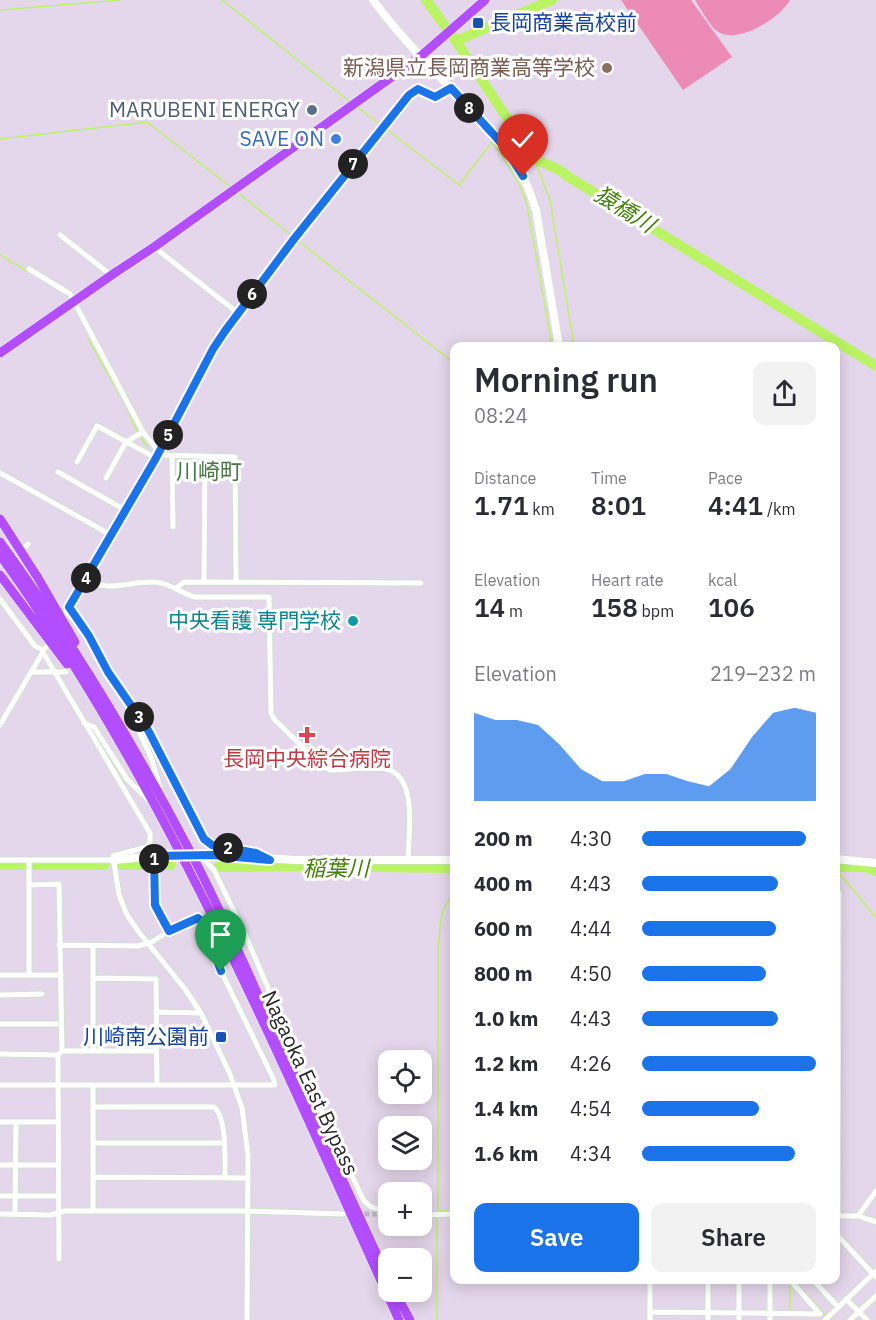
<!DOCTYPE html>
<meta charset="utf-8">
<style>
:root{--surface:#fff;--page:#f2f2f3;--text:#2b2b33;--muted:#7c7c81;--accent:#1a73e8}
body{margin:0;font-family:"IBM Plex Sans","Noto Sans JP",sans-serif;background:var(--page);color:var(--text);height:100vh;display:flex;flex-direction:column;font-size:22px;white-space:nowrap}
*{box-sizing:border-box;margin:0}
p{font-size:20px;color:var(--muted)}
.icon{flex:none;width:33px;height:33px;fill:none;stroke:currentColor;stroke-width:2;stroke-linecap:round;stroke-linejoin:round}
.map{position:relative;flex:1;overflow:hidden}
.side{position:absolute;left:450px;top:342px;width:390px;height:942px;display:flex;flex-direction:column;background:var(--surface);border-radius:12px;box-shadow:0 3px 15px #0003}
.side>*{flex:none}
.buttons{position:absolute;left:378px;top:1050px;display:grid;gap:12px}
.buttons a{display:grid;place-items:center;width:54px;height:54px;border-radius:12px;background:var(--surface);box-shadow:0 3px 15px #0003;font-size:30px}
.pin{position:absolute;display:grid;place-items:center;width:51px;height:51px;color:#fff;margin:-62px -26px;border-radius:50% 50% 50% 0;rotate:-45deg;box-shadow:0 0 6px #0007}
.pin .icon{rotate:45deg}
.km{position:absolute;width:30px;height:30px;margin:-15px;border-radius:50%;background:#222;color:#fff;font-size:16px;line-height:30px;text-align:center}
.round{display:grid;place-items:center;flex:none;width:63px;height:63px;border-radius:12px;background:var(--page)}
.summary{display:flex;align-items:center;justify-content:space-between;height:102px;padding:0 24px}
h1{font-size:33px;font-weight:600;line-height:45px}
.stats{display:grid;grid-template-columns:repeat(3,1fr);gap:9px;height:102px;padding:6px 24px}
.stats div{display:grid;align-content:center}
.stats b{font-size:26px;font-weight:600}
.stats small{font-size:16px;font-weight:400}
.stats p{font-size:16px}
.chart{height:168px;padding:12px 24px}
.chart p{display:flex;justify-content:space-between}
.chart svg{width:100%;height:108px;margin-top:6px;fill:var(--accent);opacity:.7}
.action{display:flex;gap:12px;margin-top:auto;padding:12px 24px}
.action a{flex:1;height:69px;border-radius:12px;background:var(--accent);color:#fff;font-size:24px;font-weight:600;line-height:69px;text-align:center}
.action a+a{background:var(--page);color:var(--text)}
ul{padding:0 24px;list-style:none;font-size:20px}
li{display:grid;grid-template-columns:96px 72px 1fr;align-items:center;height:45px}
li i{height:15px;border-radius:8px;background:var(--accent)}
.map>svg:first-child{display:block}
</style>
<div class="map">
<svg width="876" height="1320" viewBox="0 0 876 1320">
<rect width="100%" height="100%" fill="#e5d7eb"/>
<!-- pitch -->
<path fill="#ed8bb7" d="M 621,0 L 691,0 L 732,57 L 683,90 Z
M 695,0 L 790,0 C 780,18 737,46 717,31 C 710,26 700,8 695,0 Z"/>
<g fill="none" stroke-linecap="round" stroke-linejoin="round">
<!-- stream -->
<path stroke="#baf464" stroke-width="1.5" d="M 222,0 L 349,101
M 0,10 L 120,0
M 357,107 L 382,126
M 386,129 L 459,185 L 492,142 C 508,162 519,180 527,204 L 552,346
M 0,139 L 147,122 L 232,188
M 534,159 L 550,200 L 574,346
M 238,193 L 291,235
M 297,240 L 454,363
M 0,255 L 27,271
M 88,339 L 127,408 L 137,431
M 141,438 L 147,446
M 836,869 L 876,918
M 454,895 C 438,910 441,926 438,947 L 438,1211 L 454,1211
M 793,1280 L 830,1320
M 790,1285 L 790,1311
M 437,1320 L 437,1218"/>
<!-- river -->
<path stroke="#baf464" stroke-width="10" d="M 426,0 L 456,41 L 534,159 C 546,165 557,166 567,176 L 876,366
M 456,41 L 552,0
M 0,865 L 104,865
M 121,865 L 171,865
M 218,867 L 296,866 L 454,868
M 836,869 L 837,867 L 865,867 L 876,871"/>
<!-- street-tunnel -->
<path stroke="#bfb4c4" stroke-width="5" stroke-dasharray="5 2.5" stroke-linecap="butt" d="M 357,1214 L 380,1214"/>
<!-- street casing -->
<g stroke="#cee2cd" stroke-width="7">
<path id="street" d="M 60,235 L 111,275
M 154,247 L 238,313
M 29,269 L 70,294 L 143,432 L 161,455 L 235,457 L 236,582
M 172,457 L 173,527
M 77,462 L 97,426 L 156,458
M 58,472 L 125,510
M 0,473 L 111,535
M 106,478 L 126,442 L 143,432
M 24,548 L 28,544
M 85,580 C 113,593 126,581 155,582 C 170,583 181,593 195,597 L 269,597 L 271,713 L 274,719 L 323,767 L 330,770 C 347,770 370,766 386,769 C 419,776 408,837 408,861
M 204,582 L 205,456
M 175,589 L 184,582 L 421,583
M 0,599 L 35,646 L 41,649 L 150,833 L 150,841 L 147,847 L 113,856 L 119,895 L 127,915 L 138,931 L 185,989 L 201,1013 L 230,1074 L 242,1108 L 248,1155 L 247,1320
M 69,607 L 89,636 L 108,672 L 148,730 L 204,839 C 217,854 245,847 263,856
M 64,616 L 156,458 L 213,349 L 225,331 L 294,239 L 409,95 L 418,89 L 435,97 L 451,88
M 31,672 L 66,672
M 125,702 L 151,757 L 161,791
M 84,723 L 94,727 L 127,779 L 150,802
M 0,725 L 47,645
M 200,855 L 214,870 L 245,934 L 312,1091 L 363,1199 C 370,1209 377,1210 388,1209
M 154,856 L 155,905 L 169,931
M 0,860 L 114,860
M 29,861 L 29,885 L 59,884 L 62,1051 L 58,1055 L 59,1259
M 836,889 L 839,893 L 839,898 L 838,1216
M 0,975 L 61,975
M 29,975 L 29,885
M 93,978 L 156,979 L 157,1085
M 0,995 L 42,994
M 156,1012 L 201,1013
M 0,1024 L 61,1024
M 62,1051 L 156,1051
M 93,1051 L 93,946
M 0,1054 L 58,1055
M 0,1085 L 275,1085 L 274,1080 L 221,971 L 203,923 L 198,918 L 169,931 L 152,942 L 138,946 L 59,945
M 93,1107 L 214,1107 C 227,1118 225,1160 225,1177
M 0,1122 L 58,1122
M 93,1143 L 224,1143
M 0,1165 L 58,1165
M 93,1177 L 248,1178
M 0,1196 L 58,1196
M 93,1211 L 93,1085
M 0,1214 L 51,1215 L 64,1211 L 247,1211 L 343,1214
M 15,1214 L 16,1122
M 380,1214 L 388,1215
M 422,1215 L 454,1214
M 836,1216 L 858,1216 L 876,1222
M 858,1216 L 876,1191
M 836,1234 L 876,1277
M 708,1280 L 708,1320
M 739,1280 L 739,1320
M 790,1280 L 820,1314
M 813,1280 L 838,1307
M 846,1299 L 867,1320
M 650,1312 L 820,1314
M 650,1320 L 650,1280
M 770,1320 L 770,1280
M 825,1320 L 876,1271
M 850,1320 L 876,1296"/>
</g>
<!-- secondary casing -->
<g stroke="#cee2cd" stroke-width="9">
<path id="secondary" d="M 373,0 C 400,37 434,70 465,104 C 498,139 521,161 536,210 L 559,346
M 836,859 L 876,863
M 114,860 L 154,856 L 212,855 L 296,860 L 454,860"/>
</g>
<!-- highway casing -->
<g stroke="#fff" stroke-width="10">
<path id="highway" d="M 0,353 L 116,272 L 154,247 L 421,56 L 485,0
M 0,519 L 38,578 L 75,642
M 0,542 C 72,641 135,746 192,855 C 220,908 244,964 269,1019 C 309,1106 348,1192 388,1279
M 0,555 C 169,790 279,1059 399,1320
M 0,575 L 67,664
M 395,1292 L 410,1320"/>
</g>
<!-- street -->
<use href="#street" stroke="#fff" stroke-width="5"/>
<!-- secondary -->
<use href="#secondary" stroke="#fff" stroke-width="8"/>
<!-- highway -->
<use href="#highway" stroke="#b24eff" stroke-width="9"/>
</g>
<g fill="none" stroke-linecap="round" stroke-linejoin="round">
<!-- route casing -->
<g stroke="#fff" stroke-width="12">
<path id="route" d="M 221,971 L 203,923 L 198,918 L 169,931 L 155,905 L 154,856 L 212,855 L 270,860 L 256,853 L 212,845 L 204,839 L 148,730 L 108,672 L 89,636 L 69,607 L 156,458 L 213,349 L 225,331 L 294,239 L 409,95 L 418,89 L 435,97 L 451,88 L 504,146 L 523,176"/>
</g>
<!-- route -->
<use href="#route" stroke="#1a73e8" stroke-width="8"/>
</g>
<!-- markers -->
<g fill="#1a4fb4" stroke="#fff" stroke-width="2">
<rect x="472" y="17" width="12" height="12" rx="3"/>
<rect x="215" y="1031" width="12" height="12" rx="3"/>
</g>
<circle fill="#8d6e63" stroke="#fff" stroke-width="2" cx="607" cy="68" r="6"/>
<circle fill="#5c6f8a" stroke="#fff" stroke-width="2" cx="312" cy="110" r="6"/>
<circle fill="#3f7fe0" stroke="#fff" stroke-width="2" cx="336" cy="139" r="6"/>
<circle fill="#0f9aa8" stroke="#fff" stroke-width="2" cx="353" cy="621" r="6"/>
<path fill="#e0444e" stroke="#fff" stroke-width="2" d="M304 726h6v6h6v6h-6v6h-6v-6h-6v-6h6z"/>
<g text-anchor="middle" stroke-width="6" stroke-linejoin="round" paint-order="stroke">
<!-- transit labels -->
<g font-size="21" fill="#164399" stroke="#fff" text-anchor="start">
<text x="490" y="30">長岡商業高校前</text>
<text x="209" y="1044" text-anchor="end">川崎南公園前</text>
</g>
<!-- education labels -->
<g font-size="21" fill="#785e54" stroke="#fff" text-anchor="end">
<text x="595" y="75">新潟県立長岡商業高等学校</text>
</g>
<!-- service labels -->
<g font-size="21" fill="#4e5e75" stroke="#fff" text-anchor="end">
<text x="300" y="117">MARUBENI ENERGY</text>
</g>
<!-- shop labels -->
<g font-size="21" fill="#366cbe" stroke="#fff" text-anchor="end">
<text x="324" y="146">SAVE ON</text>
</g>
<!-- culture labels -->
<g font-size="21" fill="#0d838f" stroke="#fff" text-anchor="end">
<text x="341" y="628">中央看護 専門学校</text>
</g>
<!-- health labels -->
<g font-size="21" fill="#be3a42" stroke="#fff">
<text x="307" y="766">長岡中央綜合病院</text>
</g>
<!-- street labels -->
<g font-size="21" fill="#272727" stroke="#fff">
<text transform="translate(310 1083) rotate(65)" y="7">Nagaoka East Bypass</text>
</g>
<!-- water labels -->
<g font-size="22" font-style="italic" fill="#478009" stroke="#fff">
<text transform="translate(625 209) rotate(32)" y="8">猿橋川</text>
<text x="336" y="876">稲葉川</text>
</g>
<!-- neighbourhood labels -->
<g font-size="22" fill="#487946" stroke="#fff">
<text x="209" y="479">川崎町</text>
</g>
</g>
</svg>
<div class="buttons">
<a><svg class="icon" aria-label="locate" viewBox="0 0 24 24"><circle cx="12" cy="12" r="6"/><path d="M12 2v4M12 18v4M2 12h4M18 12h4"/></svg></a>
<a><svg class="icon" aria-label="layers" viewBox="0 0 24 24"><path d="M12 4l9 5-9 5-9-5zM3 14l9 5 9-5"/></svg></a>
<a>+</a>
<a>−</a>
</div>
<div class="pin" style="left:221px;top:971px;background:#1e9e55"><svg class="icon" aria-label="arrive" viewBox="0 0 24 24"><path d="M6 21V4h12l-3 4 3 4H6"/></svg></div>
<div class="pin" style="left:523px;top:176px;background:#d93025"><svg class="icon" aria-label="check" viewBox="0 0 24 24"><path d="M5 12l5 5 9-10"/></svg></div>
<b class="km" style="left:154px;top:859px">1</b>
<b class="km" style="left:228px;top:848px">2</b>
<b class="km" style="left:139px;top:717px">3</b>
<b class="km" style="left:86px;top:578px">4</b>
<b class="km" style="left:168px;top:435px">5</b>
<b class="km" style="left:252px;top:294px">6</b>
<b class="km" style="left:353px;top:164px">7</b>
<b class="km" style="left:469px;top:108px">8</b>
<section class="side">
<div class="summary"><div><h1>Morning run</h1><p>08:24</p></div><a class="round"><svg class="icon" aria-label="share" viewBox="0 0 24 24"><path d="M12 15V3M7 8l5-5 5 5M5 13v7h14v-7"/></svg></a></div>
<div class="stats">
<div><p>Distance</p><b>1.71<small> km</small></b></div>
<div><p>Time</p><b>8:01</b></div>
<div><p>Pace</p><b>4:41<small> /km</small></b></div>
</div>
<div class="stats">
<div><p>Elevation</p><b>14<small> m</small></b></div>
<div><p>Heart rate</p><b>158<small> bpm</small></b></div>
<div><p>kcal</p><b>106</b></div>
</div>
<div class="chart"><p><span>Elevation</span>219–232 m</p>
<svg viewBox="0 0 160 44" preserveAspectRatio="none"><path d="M0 44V8L10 11L20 11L30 13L40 21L50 31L60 36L70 36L80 33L90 33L100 36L110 38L120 31L130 18L140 8L150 6L160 8V44z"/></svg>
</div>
<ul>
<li><b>200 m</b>4:30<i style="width:94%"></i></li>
<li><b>400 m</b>4:43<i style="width:78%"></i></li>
<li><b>600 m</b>4:44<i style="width:77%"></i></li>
<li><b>800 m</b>4:50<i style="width:71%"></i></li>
<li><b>1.0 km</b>4:43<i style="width:78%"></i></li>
<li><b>1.2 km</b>4:26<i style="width:100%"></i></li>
<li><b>1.4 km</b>4:54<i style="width:67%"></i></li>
<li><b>1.6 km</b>4:34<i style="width:88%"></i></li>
</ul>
<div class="action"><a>Save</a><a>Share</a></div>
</section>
</div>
